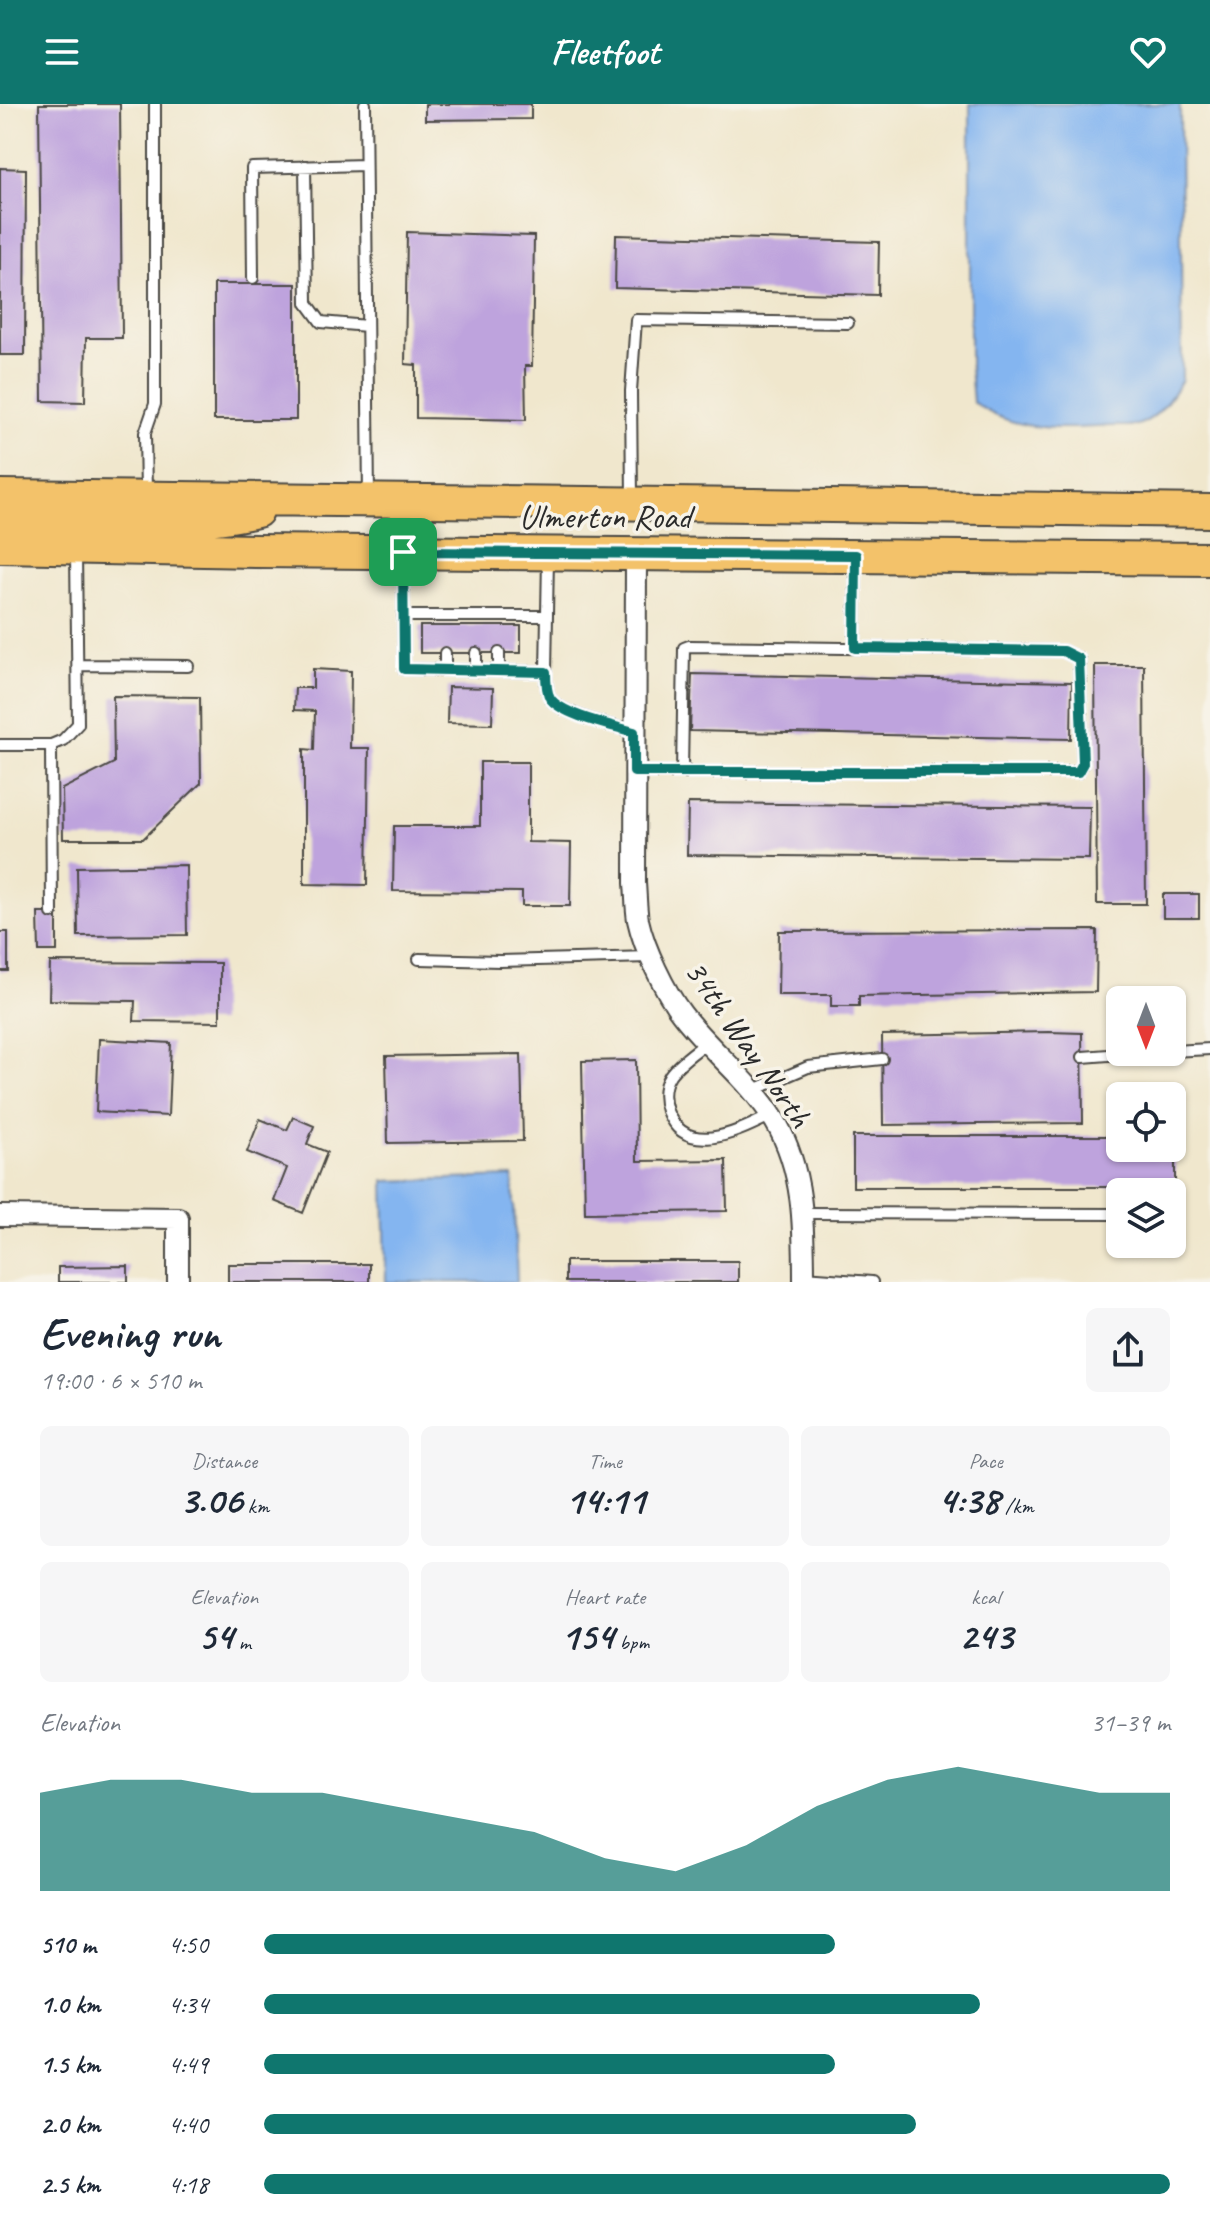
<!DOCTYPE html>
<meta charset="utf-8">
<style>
:root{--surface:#fff;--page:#f6f6f7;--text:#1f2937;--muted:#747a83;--accent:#0f766e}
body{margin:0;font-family:Caveat,sans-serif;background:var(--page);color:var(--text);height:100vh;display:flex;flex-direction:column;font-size:30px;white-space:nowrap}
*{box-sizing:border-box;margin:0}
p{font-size:26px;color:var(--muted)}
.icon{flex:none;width:44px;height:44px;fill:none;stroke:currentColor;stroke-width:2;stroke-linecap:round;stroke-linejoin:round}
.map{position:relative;height:1178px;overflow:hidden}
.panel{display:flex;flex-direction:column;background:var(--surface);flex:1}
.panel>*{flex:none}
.needle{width:52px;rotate:180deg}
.fabs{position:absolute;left:1106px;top:882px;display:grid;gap:16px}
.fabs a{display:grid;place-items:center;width:80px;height:80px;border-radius:12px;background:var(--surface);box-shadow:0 2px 6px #0004;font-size:40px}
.pin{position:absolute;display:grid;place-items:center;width:68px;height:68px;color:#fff;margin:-34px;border-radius:16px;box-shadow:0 4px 12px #0006}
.round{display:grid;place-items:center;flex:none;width:84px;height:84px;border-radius:12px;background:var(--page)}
.summary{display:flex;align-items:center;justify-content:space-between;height:136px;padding:0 40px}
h1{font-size:44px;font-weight:700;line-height:60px}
.figures{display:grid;grid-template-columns:repeat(3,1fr);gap:12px;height:136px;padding:8px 40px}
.figures div{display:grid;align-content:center;border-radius:12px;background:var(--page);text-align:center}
.figures b{font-size:40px;font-weight:700}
.figures small{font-size:22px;font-weight:400}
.figures p{font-size:22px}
.chart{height:224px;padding:16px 40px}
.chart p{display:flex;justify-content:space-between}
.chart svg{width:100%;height:144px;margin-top:8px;fill:var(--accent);opacity:.7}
ul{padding:0 40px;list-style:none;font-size:26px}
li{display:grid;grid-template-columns:128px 96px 1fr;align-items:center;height:60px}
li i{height:20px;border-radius:10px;background:var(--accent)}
header{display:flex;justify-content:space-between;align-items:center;height:104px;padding:0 40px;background:var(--accent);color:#fff;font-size:36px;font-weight:700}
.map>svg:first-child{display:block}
</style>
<header><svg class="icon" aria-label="menu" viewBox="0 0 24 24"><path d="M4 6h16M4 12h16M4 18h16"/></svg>Fleetfoot<svg class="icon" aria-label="heart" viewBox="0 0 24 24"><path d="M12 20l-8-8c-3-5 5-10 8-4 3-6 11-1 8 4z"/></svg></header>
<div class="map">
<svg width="1210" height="1178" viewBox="0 0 1210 1178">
<rect width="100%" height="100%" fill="#f7f3e8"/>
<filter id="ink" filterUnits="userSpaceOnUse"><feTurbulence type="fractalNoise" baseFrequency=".0125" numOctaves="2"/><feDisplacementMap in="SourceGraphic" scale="16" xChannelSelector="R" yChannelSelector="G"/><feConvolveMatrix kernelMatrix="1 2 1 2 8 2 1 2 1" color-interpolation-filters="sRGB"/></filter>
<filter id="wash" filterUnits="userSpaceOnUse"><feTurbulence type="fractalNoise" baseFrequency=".006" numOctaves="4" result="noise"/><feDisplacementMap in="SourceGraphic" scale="32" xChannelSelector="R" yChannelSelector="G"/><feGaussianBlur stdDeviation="1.8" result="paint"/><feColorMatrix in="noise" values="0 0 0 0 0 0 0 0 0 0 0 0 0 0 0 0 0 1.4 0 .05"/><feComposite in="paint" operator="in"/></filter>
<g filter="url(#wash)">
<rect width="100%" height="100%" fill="#f0e7cd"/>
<!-- water -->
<path fill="#84b5f0" stroke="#58708e" stroke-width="2" d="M 970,0 L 1180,0 L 1182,276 C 1171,292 1160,313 1140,320 C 1132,323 1118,322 1109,322 C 1062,326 1012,328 973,298 L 970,263 Z
M 513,1073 L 517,1178 L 386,1178 L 384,1077 Z"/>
<g id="blocks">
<!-- building -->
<path fill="#bea3dd" d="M 39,0 L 120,0 L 122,234 L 86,234 L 85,298 L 42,297 Z
M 425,0 L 531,0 L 531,15 L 425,16 Z
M 0,64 L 26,65 L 25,251 L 0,251 Z
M 407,128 L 534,132 L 532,262 L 525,262 L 526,316 L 416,314 L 416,261 L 405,260 Z
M 616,131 L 879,138 L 878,191 L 615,184 Z
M 214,180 L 296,180 L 296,316 L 214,316 Z
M 420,522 L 521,522 L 521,549 L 420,549 Z
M 1095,561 L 1144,561 L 1146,800 L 1097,800 Z
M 313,565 L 351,567 L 350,644 L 369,644 L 367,781 L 304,780 L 304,645 L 314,646 L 315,607 L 294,606 L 295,584 L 313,584 Z
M 692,570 L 1072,578 L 1071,635 L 690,627 Z
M 448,583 L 493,584 L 492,620 L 447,619 Z
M 113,592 L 200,593 L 201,679 L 143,735 L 63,735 L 62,685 L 114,659 Z
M 480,658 L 528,658 L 528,738 L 571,739 L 570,802 L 522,802 L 522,788 L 393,787 L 394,722 L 480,722 Z
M 688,699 L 1090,703 L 1089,755 L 687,751 Z
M 186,761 L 187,831 L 78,832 L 77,763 Z
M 1163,790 L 1199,790 L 1199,814 L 1163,814 Z
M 38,809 L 57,809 L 57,847 L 39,847 Z
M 1097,826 L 1096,888 L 859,892 L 859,902 L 831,902 L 831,891 L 778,891 L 779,827 Z
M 0,828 L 8,828 L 8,867 L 0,867 Z
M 50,858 L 220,859 L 220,918 L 134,917 L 135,897 L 49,896 Z
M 1049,928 L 1082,929 L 1083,1019 L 883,1021 L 882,931 Z
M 99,935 L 171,939 L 168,1012 L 96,1008 Z
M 521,950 L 523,1037 L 388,1039 L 386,952 Z
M 636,956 L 637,1057 L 726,1056 L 727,1107 L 585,1109 L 582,957 Z
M 293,1013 L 314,1022 L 307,1040 L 327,1048 L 303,1109 L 274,1097 L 287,1064 L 247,1048 L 260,1015 L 287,1026 Z
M 853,1032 L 1120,1032 L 1120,1044 L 1175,1044 L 1175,1083 L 853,1083 Z
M 565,1157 L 738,1157 L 738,1178 L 565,1178 Z
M 228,1160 L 369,1160 L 369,1178 L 228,1178 Z
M 128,1162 L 128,1178 L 58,1178 L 58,1163 Z"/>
</g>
</g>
<g filter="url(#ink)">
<use href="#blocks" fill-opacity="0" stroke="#494743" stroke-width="2"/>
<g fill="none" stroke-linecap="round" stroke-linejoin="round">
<!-- lane casing -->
<g stroke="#494743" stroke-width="14">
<path id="lane" d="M 365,0 L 369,394
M 305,62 L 307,199 L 321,218 L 367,222
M 253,174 L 252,64 L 365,61
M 146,390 L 145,329 L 155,300 L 155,0
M 632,396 L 631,287 L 636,216 L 848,219
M 403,454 L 404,565 L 546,568 L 548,453
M 403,512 L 547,512
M 855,544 L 856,454
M 499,549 L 499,567
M 78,561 L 188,562
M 445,566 L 445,549
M 476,567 L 476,549
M 546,568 C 546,576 546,587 550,594 C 561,611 615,622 634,628
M 0,641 L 51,641
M 634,668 L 1078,668 L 1083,659 L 1079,555 L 1063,547 L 689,542 L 684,544 L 682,668
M 52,809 L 51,641 L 63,636 L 78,620 L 76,449
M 419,855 L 500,857 L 650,853
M 707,938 C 695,948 679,958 670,971 C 663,982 663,995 667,1007 C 686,1055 739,1027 770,1012
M 1172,947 L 1210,945
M 1083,953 L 1146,948
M 752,987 L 808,963 L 882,955
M 803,1109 L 1120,1110
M 804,1173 L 872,1178"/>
</g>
<!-- street casing -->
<g stroke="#494743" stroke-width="24">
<path id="street" d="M 636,450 L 635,779 C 636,791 636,804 638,816 C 644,844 665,888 682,910 C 711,948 750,976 775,1017 C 804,1066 804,1123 804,1178
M 0,1112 L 178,1114 L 178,1178"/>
</g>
<!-- primary casing -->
<g stroke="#494743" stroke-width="36">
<path id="primary" d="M 0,392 C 403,395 807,403 1210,407
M 0,415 C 81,416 180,425 257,407
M 0,442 L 255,447 L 1210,455"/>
</g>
<!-- lane -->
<use href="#lane" stroke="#fff" stroke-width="10"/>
<!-- street -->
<use href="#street" stroke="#fff" stroke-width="20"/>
<!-- primary -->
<use href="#primary" stroke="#f3c26a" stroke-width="32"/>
</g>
</g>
<g fill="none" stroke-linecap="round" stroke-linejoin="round" filter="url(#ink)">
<!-- route casing -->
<g stroke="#fff" stroke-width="16">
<path id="route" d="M 403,448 L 856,451 L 855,544 L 1063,547 L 1079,555 L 1083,659 L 1078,668 L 634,668 L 634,628 C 614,622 561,611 550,594 C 546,587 546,576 546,568 L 404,565 Z"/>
</g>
<!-- route -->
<use href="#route" stroke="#0f766e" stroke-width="10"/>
</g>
<g text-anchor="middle" stroke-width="7" stroke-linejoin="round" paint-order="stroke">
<!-- street labels -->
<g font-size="34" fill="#2b2b2b" stroke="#f7f3e8">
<text x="605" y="424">Ulmerton Road</text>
<text transform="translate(749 939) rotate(55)" y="12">34th Way North</text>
</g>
</g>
</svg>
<div class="fabs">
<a><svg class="needle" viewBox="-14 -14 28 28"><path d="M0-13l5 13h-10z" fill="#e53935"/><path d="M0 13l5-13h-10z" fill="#747a83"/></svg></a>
<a><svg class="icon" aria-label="locate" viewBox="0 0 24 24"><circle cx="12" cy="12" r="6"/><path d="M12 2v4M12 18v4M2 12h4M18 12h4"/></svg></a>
<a><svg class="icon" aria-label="layers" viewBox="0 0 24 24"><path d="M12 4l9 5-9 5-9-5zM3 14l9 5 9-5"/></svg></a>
</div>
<div class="pin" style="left:403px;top:448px;background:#1e9e55"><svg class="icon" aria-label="arrive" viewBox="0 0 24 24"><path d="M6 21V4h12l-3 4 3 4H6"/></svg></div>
</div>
<section class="panel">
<div class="summary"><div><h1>Evening run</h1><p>19:00 · 6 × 510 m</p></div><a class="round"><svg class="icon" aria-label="share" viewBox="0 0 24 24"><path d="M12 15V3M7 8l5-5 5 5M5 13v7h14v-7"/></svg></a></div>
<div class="figures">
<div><p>Distance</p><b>3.06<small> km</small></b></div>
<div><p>Time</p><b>14:11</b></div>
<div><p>Pace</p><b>4:38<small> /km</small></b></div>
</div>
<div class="figures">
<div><p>Elevation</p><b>54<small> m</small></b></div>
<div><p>Heart rate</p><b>154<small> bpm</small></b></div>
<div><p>kcal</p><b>243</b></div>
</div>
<div class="chart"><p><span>Elevation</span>31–39 m</p>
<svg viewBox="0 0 160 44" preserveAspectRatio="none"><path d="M0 44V14L10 10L20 10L30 14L40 14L50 18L60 22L70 26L80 34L90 38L100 30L110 18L120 10L130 6L140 10L150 14L160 14V44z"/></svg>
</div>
<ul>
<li><b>510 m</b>4:50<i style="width:63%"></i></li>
<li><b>1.0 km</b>4:34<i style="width:79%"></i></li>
<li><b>1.5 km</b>4:49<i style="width:63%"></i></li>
<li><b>2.0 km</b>4:40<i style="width:72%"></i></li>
<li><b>2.5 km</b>4:18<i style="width:100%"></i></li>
</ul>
</section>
